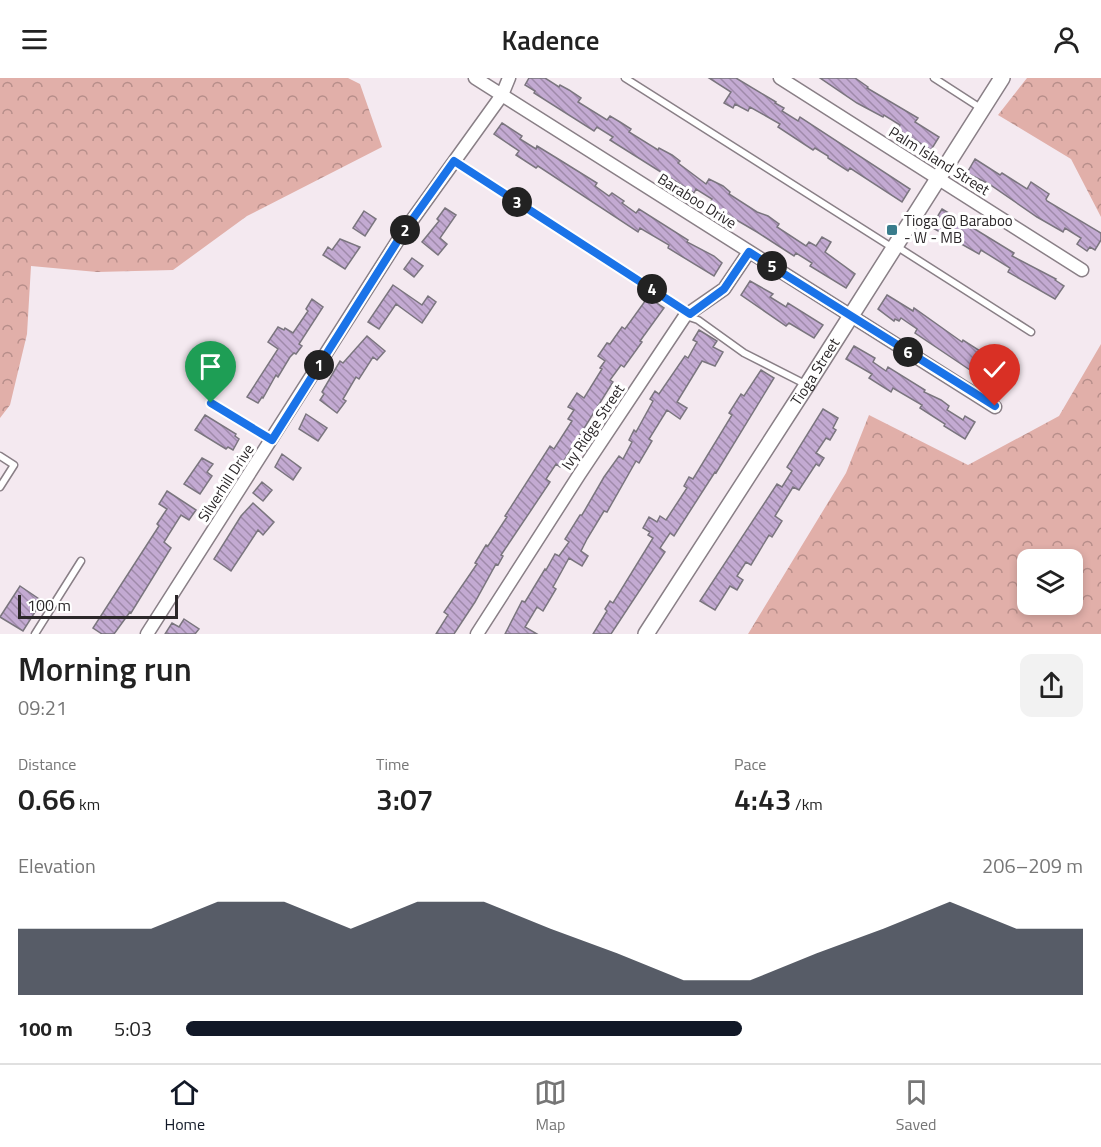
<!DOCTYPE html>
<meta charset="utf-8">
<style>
:root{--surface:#fff;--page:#f2f2f2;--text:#222;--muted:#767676;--line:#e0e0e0;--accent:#111827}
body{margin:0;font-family:"Titillium Web",sans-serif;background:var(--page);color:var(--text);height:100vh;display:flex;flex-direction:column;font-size:22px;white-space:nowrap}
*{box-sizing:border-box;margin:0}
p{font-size:20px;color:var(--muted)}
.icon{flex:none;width:33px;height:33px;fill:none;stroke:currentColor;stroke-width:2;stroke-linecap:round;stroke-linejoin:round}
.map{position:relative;height:556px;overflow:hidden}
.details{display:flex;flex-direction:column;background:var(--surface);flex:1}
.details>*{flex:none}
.fabs{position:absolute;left:1017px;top:471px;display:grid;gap:12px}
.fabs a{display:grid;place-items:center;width:66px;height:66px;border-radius:12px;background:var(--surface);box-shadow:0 3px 9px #0003;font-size:30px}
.scale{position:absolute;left:18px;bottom:15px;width:160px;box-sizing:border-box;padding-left:6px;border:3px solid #2b2729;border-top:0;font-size:16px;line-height:21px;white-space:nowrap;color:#2b2729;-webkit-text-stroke:4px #fff;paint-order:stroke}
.pin{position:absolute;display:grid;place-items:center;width:51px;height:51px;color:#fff;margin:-62px -26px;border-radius:50% 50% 50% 0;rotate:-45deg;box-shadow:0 0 6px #0007}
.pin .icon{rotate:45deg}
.km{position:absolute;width:30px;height:30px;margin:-15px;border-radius:50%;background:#222;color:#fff;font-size:16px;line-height:30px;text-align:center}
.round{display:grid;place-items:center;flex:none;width:63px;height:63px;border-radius:12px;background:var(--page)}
.headline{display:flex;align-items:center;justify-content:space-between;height:102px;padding:0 18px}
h1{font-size:33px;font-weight:600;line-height:45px}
.figures{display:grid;grid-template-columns:repeat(3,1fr);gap:9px;height:102px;padding:6px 18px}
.figures div{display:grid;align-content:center}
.figures b{font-size:30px;font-weight:600}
.figures small{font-size:16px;font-weight:400}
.figures p{font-size:16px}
.chart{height:168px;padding:12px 18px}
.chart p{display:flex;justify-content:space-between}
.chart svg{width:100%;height:108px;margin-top:6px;fill:var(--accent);opacity:.7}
ul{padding:0 18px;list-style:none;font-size:20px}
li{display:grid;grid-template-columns:96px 72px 1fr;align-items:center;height:45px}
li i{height:15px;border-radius:8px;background:var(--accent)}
header{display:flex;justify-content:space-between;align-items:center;height:78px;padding:0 18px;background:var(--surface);font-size:27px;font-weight:600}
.tab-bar{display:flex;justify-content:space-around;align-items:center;height:84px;border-top:2px solid var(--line);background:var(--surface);font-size:16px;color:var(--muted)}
.tab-bar a{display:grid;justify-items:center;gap:3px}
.tab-bar .current{color:var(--accent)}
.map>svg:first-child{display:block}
</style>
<header><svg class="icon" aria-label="menu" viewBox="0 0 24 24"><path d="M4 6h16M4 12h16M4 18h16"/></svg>Kadence<svg class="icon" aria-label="person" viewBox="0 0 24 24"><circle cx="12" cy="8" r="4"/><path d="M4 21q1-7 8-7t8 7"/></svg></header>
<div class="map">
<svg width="1101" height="556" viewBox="0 0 1101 556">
<defs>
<pattern id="forest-crowns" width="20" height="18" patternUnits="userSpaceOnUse" patternTransform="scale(1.5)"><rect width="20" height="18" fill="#e1afa9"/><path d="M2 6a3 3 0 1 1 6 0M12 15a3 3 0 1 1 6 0" fill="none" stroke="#b78e8a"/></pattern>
<pattern id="building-back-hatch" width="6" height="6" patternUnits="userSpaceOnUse" patternTransform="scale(1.5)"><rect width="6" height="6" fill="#c3aad2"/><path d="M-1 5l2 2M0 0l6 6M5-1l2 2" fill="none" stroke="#9f8aaa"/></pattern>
</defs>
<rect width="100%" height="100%" fill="#f4e9f0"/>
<!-- forest -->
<path fill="url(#forest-crowns)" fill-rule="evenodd" d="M 0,0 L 348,0 L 360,6 L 382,69 L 247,138 L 173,192 L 97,194 L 31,188 L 27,256 L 10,327 L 0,340 Z
M 1027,0 L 1101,0 L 1101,139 L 1071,81 L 998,37 Z
M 1101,266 L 1101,556 L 748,556 L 846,395 L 869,337 L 968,387 L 1059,338 ZM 1028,482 L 1072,482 L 1072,526 L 1028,526 Z"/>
<!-- building -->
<path fill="url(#building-back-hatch)" stroke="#7a757e" stroke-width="1.5" d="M 529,0 L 545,0 L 559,9 L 560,7 L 569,12 L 581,20 L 578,24 L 607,42 L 610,38 L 620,44 L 631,51 L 629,54 L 658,72 L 659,70 L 672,77 L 680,83 L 678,85 L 706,106 L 709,101 L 723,108 L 730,114 L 729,116 L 757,134 L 768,138 L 779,146 L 777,149 L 806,168 L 809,164 L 816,168 L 822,159 L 831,164 L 825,174 L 855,196 L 846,210 L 810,188 L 812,185 L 796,175 L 794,178 L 757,154 L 709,126 L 712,121 L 696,111 L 694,115 L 610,62 L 613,59 L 597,49 L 594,53 L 534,15 L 535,13 L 525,7 Z
M 709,0 L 736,0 L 776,24 L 775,25 L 784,30 L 782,33 L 798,43 L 800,39 L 910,111 L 902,124 L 850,90 L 848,93 L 828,80 L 828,78 L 815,70 L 813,72 L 778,49 L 780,46 L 766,38 L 750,29 L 748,33 L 735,26 L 733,30 L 724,25 L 731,14 Z
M 820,0 L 855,0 L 868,9 L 867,10 L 918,40 L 915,44 L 939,59 L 931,72 L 897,51 L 900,47 L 884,37 L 883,39 L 857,25 Z
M 502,45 L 522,58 L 520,61 L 536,71 L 537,68 L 555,79 L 597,105 L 595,108 L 609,118 L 612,115 L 624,123 L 622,125 L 636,135 L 639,131 L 688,162 L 687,164 L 714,178 L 722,185 L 714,198 L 668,170 L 669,167 L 640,150 L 638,154 L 538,88 L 536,90 L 516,77 L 519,73 L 494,56 Z
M 975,81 L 1000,97 L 1002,95 L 1027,111 L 1031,104 L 1049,116 L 1046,121 L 1047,123 L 1101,155 L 1101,162 L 1095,172 L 1090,169 L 1087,173 L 1077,166 L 1081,160 L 1065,150 L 1063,154 L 1037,139 L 989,106 L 967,95 Z
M 445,130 L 456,137 L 440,160 L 447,166 L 438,177 L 422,164 L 439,143 L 437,141 Z
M 942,131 L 1014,175 L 1012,178 L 1056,201 L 1055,202 L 1064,208 L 1055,221 L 1008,194 L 1010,190 L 981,172 L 979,176 L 931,149 Z
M 364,133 L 376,141 L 365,158 L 353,150 Z
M 340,161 L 360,169 L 345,191 L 323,177 L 328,169 L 332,172 Z
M 412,180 L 423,188 L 414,199 L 404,191 Z
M 750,203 L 773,216 L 770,219 L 786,229 L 788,225 L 823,247 L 814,260 L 789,245 L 786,248 L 741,217 Z
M 393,207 L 422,227 L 428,218 L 436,224 L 422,245 L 396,226 L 379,251 L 368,244 Z
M 887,217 L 913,233 L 914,230 L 962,264 L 963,262 L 994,282 L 997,278 L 1009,286 L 1004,294 L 1007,295 L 999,309 L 988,303 L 989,301 L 974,292 L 973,294 L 915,255 L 917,251 L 901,240 L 899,243 L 895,241 L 894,243 L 878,231 Z
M 648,219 L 664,230 L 640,263 L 642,264 L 624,289 L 621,287 L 610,302 L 613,304 L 560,389 L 556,386 L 546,401 L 550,404 L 501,477 L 503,478 L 498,487 L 496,486 L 475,524 L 454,556 L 436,556 L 448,537 L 444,534 L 477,486 L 475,485 L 486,467 L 488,468 L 507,439 L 505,438 L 550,368 L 554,371 L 572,343 L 568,341 L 574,332 L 568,329 L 577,315 L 584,320 L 602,291 L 600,290 L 605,283 L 598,278 L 607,265 L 610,266 L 622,249 L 625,251 Z
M 312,221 L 323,229 L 299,266 L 302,268 L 296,276 L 294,275 L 290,279 L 278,299 L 276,297 L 263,320 L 262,319 L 258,325 L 247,319 L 278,271 L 268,264 L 278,249 L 284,252 L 285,250 L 293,255 L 308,233 L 306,231 Z
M 699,252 L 717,263 L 713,269 L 723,274 L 715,288 L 702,283 L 677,324 L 687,330 L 680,341 L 667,332 L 649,361 L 652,363 L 639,385 L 636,383 L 607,434 L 604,433 L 587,461 L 581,473 L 588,478 L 582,488 L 569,480 L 553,509 L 556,511 L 543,533 L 537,529 L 525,549 L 537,556 L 505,556 L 522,523 L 525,524 L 545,491 L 546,492 L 555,476 L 559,478 L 569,464 L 565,461 L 580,437 L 582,437 L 604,399 L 619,378 L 623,381 L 632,364 L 629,362 L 634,352 L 636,354 L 653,323 L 650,321 L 655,313 L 659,316 L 685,278 L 688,280 L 697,264 L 693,262 Z
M 367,258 L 385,273 L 377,282 L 373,279 L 359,301 L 356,299 L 343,321 L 346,323 L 337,335 L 320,322 L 324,316 L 322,314 L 340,283 L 343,285 Z
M 854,268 L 875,280 L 873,284 L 886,293 L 888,289 L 925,312 L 924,314 L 941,322 L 949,328 L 947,332 L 963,342 L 965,338 L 975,344 L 965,361 L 944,348 L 945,346 L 920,330 L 922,327 L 893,310 L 891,314 L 869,300 L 872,296 L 846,281 Z
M 761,292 L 774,300 L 716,395 L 715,394 L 674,458 L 670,455 L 660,470 L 665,474 L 611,556 L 593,556 L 607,533 L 605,531 L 610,523 L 613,525 L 653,460 L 648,457 L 650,454 L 643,450 L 649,439 L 657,444 L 660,438 L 666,442 L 687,410 L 684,408 L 689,399 L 693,401 L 732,337 L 729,335 L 741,316 L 744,318 Z
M 823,331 L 838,340 L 833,350 L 836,352 L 830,362 L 826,360 L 816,375 L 824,380 L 819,388 L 816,386 L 799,412 L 793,409 L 775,438 L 782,443 L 772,459 L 769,457 L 751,487 L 746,484 L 737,498 L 743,502 L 737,512 L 730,508 L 715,532 L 700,523 L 777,406 L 782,409 L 792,393 L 787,389 Z
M 306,336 L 327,350 L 318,363 L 299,351 Z
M 205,337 L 236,356 L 235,358 L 239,361 L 233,372 L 228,369 L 226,371 L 195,352 Z
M 282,376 L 301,390 L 293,402 L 275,389 Z
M 202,380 L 213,386 L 207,394 L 212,398 L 200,416 L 184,406 Z
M 262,404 L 272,412 L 263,423 L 253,415 Z
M 167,413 L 196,432 L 189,442 L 181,437 L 164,464 L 171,470 L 131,535 L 130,534 L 114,556 L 102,556 L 93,550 L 159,448 L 157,446 L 167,431 L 159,426 Z
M 253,425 L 274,444 L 263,457 L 258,452 L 231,493 L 214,481 L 241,438 Z
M 20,508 L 42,523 L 23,553 L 0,539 Z
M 184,541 L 199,551 L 195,556 L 165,556 L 172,545 L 179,549 Z"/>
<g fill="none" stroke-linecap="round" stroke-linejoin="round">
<!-- service casing -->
<g stroke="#897f86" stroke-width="9">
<path id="service" d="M 625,0 L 893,170
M 934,0 L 982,31
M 454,83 L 689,236
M 896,168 L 1031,254
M 686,238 L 698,242 L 744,275 L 807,307
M 211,325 L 272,362
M 0,378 L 14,387 L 0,409
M 35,556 L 81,483"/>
</g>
<!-- minor casing -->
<g stroke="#897f86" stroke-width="15">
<path id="minor" d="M 475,0 L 995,329
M 780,0 L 1082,192
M 147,556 L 402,156 L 502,17 L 509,0
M 477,556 L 579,397 L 685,238 L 724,211 L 749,174"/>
</g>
<!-- tertiary casing -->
<g stroke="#897f86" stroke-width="18">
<g id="tertiary">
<path id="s1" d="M 646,556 L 807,307 L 1002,0"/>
</g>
</g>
<!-- service -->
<use href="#service" stroke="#fff" stroke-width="6"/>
<!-- minor -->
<use href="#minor" stroke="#fff" stroke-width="12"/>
<!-- tertiary -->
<use href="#tertiary" stroke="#fff" stroke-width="15"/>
</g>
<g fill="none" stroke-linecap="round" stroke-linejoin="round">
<!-- route casing -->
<g stroke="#fff" stroke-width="12">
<path id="route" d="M 211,325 L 272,362 L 402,156 L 454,83 L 690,236 L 724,211 L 749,174 L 995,328"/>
</g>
<!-- route -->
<use href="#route" stroke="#1a73e8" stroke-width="8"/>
</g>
<!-- markers -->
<rect fill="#397c8c" stroke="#fff" stroke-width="2" x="886" y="146" width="12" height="12" rx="3"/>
<g text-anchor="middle" stroke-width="6" stroke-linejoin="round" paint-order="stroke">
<!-- street labels -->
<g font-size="15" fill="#2b2729" stroke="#fff">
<text transform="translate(939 83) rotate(32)" y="5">Palm Island Street</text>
<text transform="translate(697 123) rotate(32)" y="5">Baraboo Drive</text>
<text dy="5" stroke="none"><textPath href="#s1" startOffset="312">Tioga Street</textPath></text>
<text transform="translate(593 349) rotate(-56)" y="5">Ivy Ridge Street</text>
<text transform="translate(226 405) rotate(-57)" y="5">Silverhill Drive</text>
</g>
<!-- poi labels -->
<g font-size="15" fill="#2b2729" stroke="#fff" text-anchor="start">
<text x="904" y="148">Tioga @ Baraboo<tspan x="904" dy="17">- W - MB</tspan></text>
</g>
</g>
</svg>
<div class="fabs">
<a><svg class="icon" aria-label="layers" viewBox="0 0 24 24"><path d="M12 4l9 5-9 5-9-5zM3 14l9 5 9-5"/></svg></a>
</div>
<div class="scale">100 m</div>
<div class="pin" style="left:211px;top:325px;background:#1e9e55"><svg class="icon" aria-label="arrive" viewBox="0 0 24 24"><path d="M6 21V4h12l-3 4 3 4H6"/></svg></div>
<div class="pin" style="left:995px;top:328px;background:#d93025"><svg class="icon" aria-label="check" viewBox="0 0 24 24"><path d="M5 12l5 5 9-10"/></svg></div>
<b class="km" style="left:319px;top:287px">1</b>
<b class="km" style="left:405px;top:152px">2</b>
<b class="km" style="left:517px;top:124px">3</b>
<b class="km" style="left:652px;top:211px">4</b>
<b class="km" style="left:772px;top:188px">5</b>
<b class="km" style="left:908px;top:274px">6</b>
</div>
<section class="details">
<div class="headline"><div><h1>Morning run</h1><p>09:21</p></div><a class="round"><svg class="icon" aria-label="share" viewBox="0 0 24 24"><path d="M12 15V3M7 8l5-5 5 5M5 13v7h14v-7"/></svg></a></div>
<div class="figures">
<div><p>Distance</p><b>0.66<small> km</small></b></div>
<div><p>Time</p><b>3:07</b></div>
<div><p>Pace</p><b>4:43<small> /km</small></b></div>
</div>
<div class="chart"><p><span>Elevation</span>206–209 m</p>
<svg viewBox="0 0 160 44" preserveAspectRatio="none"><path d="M0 44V17L10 17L20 17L30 6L40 6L50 17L60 6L70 6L80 17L90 27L100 38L110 38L120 27L130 17L140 6L150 17L160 17V44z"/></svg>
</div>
<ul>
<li><b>100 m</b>5:03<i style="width:62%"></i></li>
</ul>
</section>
<nav class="tab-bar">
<a class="current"><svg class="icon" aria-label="home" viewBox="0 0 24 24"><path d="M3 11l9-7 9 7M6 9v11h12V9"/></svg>Home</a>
<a><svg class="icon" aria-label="map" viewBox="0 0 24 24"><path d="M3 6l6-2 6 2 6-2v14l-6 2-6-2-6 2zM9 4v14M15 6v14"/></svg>Map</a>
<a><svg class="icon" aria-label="saved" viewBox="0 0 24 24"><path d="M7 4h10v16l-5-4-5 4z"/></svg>Saved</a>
</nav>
